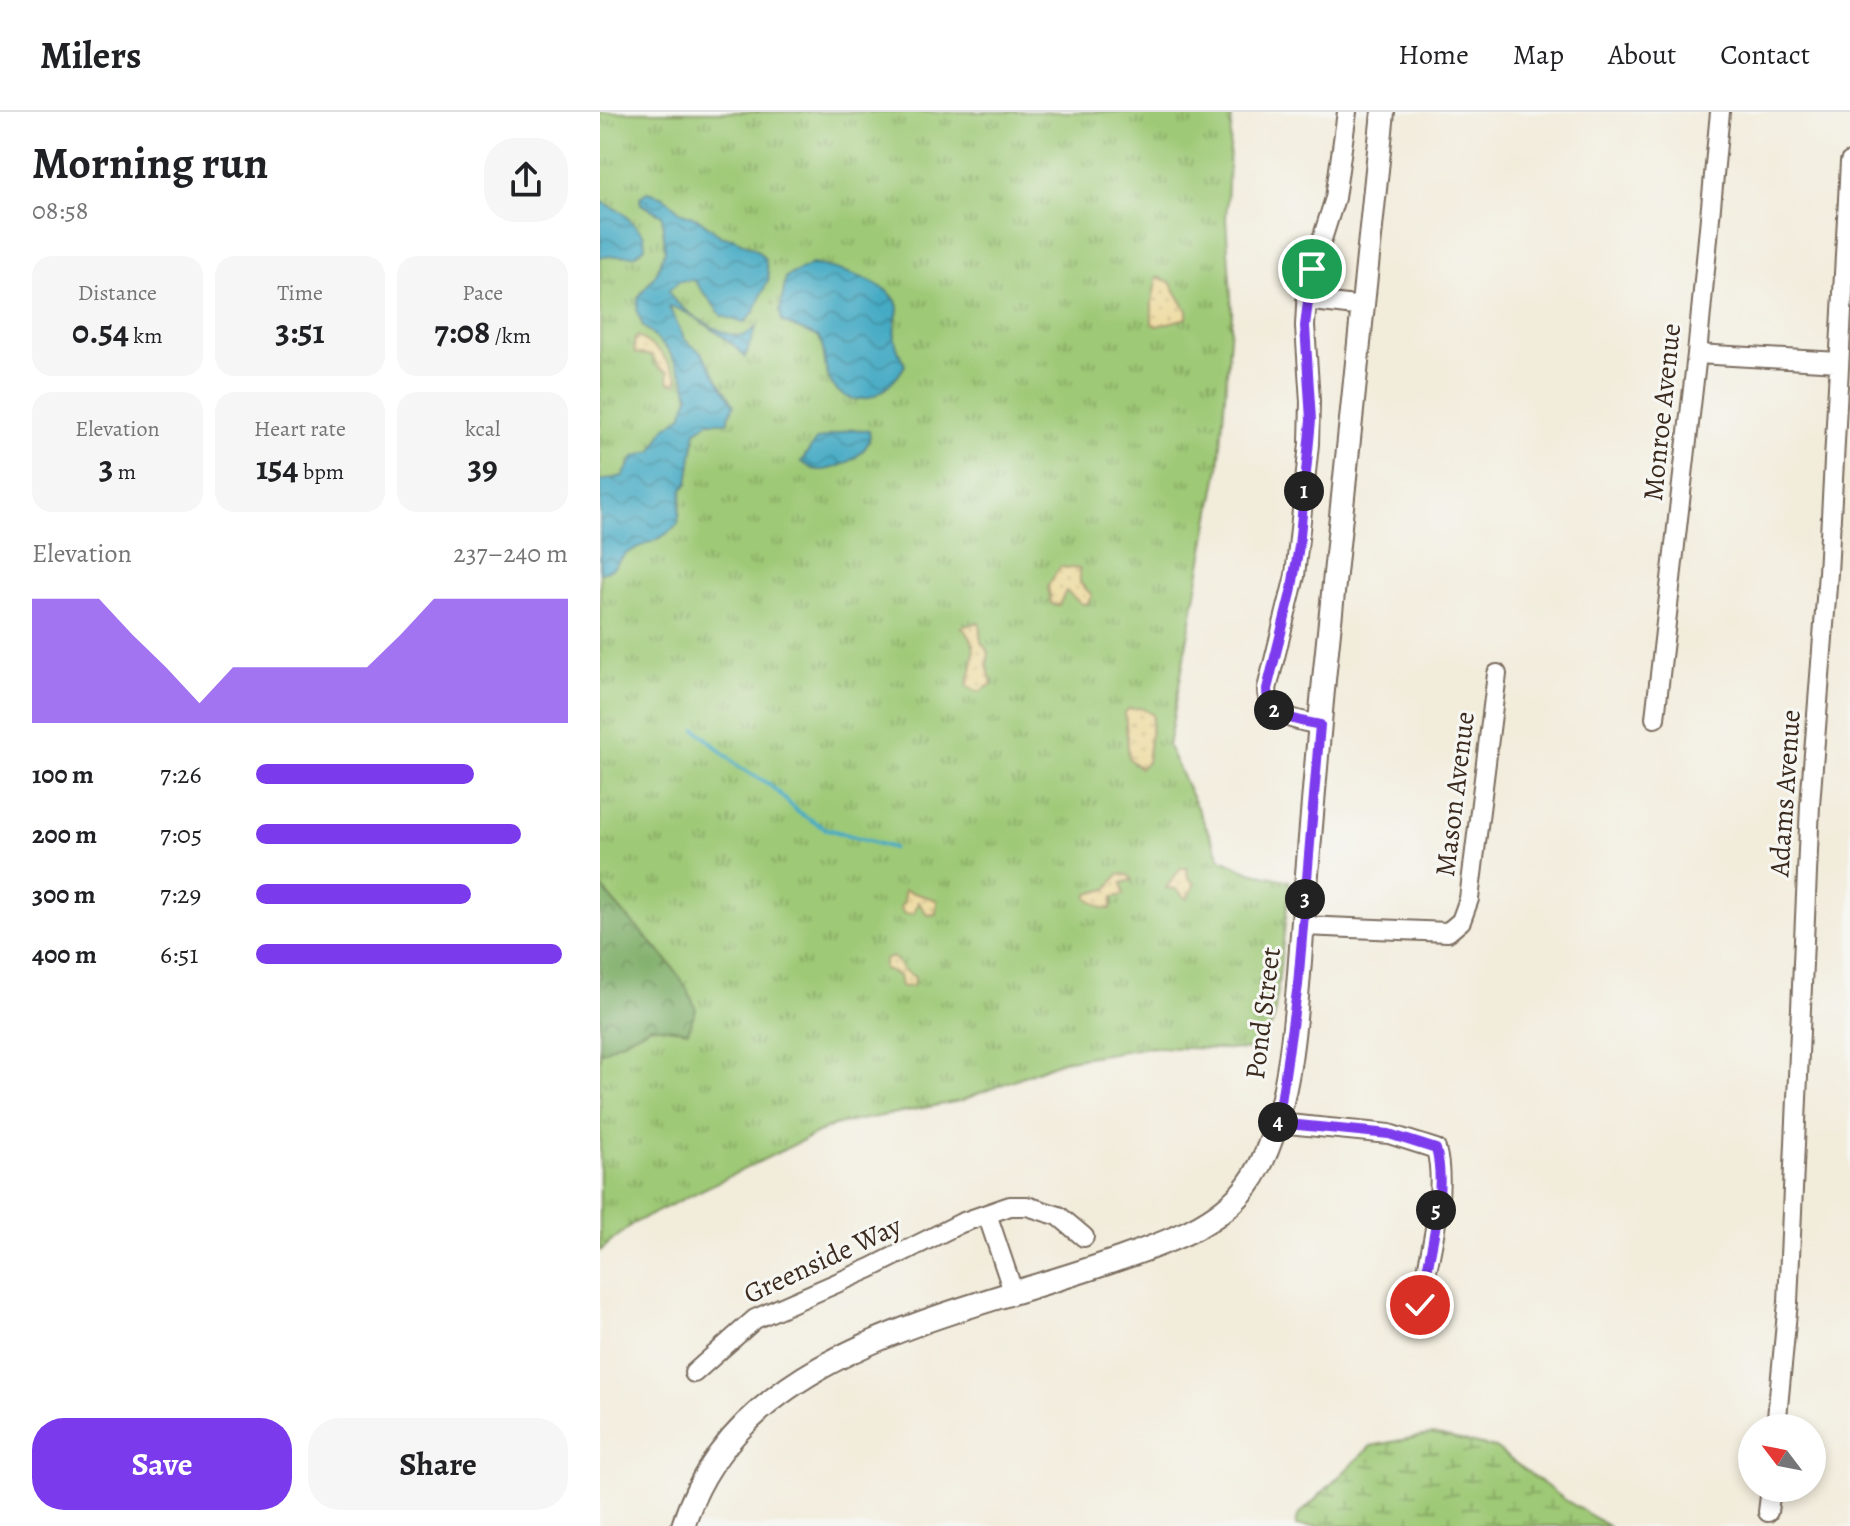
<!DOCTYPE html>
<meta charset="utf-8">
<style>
:root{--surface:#fff;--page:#f6f6f6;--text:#202124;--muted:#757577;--line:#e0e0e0;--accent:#7c3aed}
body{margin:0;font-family:Alegreya,serif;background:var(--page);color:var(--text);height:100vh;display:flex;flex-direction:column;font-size:30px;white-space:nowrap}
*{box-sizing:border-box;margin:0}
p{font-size:26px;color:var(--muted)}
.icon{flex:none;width:44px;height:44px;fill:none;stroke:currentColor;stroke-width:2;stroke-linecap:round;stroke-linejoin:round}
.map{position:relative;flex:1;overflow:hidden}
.sheet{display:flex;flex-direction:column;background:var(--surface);width:600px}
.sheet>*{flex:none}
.needle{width:52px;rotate:302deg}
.buttons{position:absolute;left:1138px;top:1302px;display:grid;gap:16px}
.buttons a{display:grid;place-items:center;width:88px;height:88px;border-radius:50%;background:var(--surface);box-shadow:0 4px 12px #0003;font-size:40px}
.pin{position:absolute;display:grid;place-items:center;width:68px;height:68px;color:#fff;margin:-34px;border:4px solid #fff;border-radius:50%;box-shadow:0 2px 8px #0007}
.km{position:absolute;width:40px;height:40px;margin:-20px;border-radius:50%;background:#222;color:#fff;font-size:22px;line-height:40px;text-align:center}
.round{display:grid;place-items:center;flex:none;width:84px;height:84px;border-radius:32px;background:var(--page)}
.head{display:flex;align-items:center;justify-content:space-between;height:136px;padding:0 32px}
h1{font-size:44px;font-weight:700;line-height:60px}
.stats{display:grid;grid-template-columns:repeat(3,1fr);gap:12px;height:136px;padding:8px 32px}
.stats div{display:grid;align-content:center;border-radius:20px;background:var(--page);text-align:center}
.stats b{font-size:34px;font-weight:700}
.stats small{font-size:22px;font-weight:400}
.stats p{font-size:22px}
.chart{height:224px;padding:16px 32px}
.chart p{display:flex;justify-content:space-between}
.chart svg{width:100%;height:144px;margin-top:8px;fill:var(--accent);opacity:.7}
.primary-button{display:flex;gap:16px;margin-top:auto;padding:16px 32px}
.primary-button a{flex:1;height:92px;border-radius:32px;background:var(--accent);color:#fff;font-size:32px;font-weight:700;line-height:92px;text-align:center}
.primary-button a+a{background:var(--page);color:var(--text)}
ul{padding:0 32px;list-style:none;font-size:26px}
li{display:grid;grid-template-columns:128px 96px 1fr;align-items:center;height:60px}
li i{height:20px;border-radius:10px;background:var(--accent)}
header{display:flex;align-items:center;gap:48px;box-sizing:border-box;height:112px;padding:0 40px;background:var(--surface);border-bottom:2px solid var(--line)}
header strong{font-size:38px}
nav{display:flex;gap:44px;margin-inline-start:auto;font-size:28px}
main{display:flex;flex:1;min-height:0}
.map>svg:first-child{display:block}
</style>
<header>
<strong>Milers</strong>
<nav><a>Home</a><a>Map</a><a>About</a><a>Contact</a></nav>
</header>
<main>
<section class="sheet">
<div class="head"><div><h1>Morning run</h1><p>08:58</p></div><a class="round"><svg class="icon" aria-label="share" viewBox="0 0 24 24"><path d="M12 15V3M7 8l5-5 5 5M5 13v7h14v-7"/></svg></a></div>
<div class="stats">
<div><p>Distance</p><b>0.54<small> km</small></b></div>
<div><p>Time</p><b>3:51</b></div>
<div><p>Pace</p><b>7:08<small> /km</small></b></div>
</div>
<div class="stats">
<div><p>Elevation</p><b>3<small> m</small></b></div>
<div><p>Heart rate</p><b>154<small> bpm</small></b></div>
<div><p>kcal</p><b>39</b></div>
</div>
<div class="chart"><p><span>Elevation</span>237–240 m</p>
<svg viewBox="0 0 160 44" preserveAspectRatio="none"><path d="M0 44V6L10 6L20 6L30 17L40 27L50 38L60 27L70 27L80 27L90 27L100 27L110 17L120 6L130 6L140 6L150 6L160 6V44z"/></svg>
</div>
<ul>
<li><b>100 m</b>7:26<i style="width:70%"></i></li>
<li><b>200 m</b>7:05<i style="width:85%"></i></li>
<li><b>300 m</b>7:29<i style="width:69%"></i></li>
<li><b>400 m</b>6:51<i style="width:98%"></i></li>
</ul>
<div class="primary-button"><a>Save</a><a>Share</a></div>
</section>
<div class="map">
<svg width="1250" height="1414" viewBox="0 0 1250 1414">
<defs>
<pattern id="grass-tufts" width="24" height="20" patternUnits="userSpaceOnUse" patternTransform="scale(2)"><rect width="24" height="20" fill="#9ec976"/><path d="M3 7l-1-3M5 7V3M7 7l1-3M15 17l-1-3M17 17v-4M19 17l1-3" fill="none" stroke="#82a360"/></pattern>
<pattern id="forest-crowns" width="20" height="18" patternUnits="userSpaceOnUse" patternTransform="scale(2)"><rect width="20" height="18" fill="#7ead67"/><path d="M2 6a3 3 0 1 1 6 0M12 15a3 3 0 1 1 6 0" fill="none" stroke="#688d54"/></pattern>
<pattern id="wetland-marsh" width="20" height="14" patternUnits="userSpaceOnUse" patternTransform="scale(2)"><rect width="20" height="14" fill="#9ec976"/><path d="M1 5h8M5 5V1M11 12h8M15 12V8" fill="none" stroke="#82a360"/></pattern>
<pattern id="sand-dots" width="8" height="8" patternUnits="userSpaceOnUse" patternTransform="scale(2)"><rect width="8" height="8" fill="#eeda9e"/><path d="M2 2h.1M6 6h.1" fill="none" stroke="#cdbb88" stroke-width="1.8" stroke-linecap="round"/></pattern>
<pattern id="water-waves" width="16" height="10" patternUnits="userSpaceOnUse" patternTransform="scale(2)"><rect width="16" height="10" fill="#44aac4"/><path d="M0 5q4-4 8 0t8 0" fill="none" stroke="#3a8b9f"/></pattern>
</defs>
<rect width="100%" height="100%" fill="#f6f6f2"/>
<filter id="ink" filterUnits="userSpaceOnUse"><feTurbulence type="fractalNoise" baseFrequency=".0125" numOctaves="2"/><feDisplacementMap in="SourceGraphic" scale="16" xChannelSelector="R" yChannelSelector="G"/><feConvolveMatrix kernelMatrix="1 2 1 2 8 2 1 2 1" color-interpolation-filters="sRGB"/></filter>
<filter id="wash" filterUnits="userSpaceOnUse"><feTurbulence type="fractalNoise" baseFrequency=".006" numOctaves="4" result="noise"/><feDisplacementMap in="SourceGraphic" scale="32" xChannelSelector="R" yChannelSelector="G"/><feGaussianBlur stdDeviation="1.8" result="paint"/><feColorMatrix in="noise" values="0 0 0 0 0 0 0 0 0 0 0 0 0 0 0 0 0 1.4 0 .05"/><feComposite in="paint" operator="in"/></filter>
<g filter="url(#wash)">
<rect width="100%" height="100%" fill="#f2ecdb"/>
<!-- grass -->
<path fill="url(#grass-tufts)" stroke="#6c7a4a" stroke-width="2" d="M 0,0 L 632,0 L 626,107 L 632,201 L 619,355 L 568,634 L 621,747 L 650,760 L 690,769 L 674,907 L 661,938 L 549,935 L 499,943 L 462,949 L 360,989 L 234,1013 L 32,1112 L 0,1139 Z"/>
<!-- forest -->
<path fill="url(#forest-crowns)" stroke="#5c6c42" stroke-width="2" d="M 0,772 C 31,817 77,845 96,897 L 88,919 L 51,914 L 0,941 Z"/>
<!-- wetland -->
<path fill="url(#wetland-marsh)" stroke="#6c7a4a" stroke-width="2" d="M 833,1322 L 895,1336 L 964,1387 L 1008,1414 L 696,1414 L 698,1404 L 771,1334 Z"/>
<!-- sand -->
<path fill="url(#sand-dots)" stroke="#94825e" stroke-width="2" d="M 557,165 L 570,170 L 587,199 L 587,206 L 557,214 L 552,211 L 552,189 Z
M 38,224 L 60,240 L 78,265 L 77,271 L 69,271 L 67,260 L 58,255 L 52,244 L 35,241 L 34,230 Z
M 460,455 L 480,457 L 480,471 L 492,483 L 488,491 L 482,492 L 466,479 L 459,493 L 451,492 L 448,474 Z
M 379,510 L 381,530 L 389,541 L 387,552 L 392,572 L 379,580 L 367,574 C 372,552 382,531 361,515 Z
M 542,596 L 553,603 L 547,650 L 540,656 L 529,647 L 525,601 L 528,597 Z
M 581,756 L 587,756 L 588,765 L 595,772 L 587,787 L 576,777 L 566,776 Z
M 519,762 L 528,763 L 532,768 L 522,771 L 524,783 L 513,785 L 511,797 L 504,797 L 488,786 L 488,782 L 507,777 Z
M 304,778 L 337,788 L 336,802 L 328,803 L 318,790 L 314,801 L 304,802 L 300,795 L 304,790 Z
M 293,845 L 303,858 L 315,865 L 313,874 L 301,875 L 299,864 L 284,857 L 284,848 Z"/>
<!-- water -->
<path fill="url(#water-waves)" stroke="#406a71" stroke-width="2" d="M 47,80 L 64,85 L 82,101 L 97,106 L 122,125 L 133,126 L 157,138 L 165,147 L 169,166 L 154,200 L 144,211 L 122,204 L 94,168 L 80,169 L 69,178 C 71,194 122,224 140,224 C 147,224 151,219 156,215 L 145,245 C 136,232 85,195 69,195 L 85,228 L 102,241 L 134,293 L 127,310 L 109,310 L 96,319 L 88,371 L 82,378 L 78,412 C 60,431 45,430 26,442 C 16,450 15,459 0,461 L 0,369 L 23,364 L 34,345 L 53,339 L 65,316 L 82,304 L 89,284 L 84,265 L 68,238 L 43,214 L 37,199 L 38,186 L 56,162 L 65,138 L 62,103 L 41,92 L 40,85 Z
M 0,89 L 22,100 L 44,123 L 45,135 L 36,143 L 0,145 Z
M 212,152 C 231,155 294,170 298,195 C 299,200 295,207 295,213 C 293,229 298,240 305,253 C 289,283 249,305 229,267 C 223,253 226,239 219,225 L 182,210 L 180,199 L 186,165 Z
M 252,317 L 269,319 C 276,341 229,365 211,356 C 207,354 205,351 201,350 L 216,328 Z"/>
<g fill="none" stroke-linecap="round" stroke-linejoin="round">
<!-- stream -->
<path stroke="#44aac4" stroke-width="4" d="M 96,617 L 139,655 L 169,672 L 198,700 L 224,716 L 293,736"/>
</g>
</g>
<g filter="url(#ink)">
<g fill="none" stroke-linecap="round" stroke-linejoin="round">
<!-- minor casing -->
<g stroke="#7b6e60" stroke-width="22">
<path id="minor" d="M 706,188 L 763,195
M 1097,242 L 1239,250
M 1055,606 L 1097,242 L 1120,0
M 720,613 C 698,608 667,606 667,577 L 695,464 L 709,332 L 710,289 L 705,214 L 707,175 L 735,86 L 747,0
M 703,814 L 848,820 L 861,809 L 869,787 L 897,562
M 678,1011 L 789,1022 L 836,1037 C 848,1080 828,1148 820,1193
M 387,1102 L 414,1182
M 94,1261 L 155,1207 L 271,1156 L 361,1111 L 410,1094 L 427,1094 L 459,1104 L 484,1125
M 1176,1316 L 1188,1190 L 1210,693 L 1228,461 L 1250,50
M 1168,1400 L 1171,1376"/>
</g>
<!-- tertiary casing -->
<g stroke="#7b6e60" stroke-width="26">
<path id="tertiary" d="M 83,1414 C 139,1234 365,1202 519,1147 C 565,1131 619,1113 648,1073 C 695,1010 697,875 704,797 C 711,717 717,637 725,558 C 743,372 763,186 783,0"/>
</g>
<!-- minor -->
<use href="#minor" stroke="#fff" stroke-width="18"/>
<!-- tertiary -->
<use href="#tertiary" stroke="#fff" stroke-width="22"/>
</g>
</g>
<g fill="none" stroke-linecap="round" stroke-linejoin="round" filter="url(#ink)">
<!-- route casing -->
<g stroke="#fff" stroke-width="16">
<path id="route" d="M 712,157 L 705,214 L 711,308 L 699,434 L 691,481 L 667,577 C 667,606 698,608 720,613 L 698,873 L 678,1011 L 789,1022 L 836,1037 C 848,1080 828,1148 820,1193"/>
</g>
<!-- route -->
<use href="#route" stroke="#7c3aed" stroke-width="10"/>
</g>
<g text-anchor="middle" stroke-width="6" stroke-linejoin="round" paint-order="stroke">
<!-- street labels -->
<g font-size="28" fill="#3b2a1e" stroke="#f6f6f2">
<text transform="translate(1061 300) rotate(-84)" y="10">Monroe Avenue</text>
<text transform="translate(1184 681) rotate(-86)" y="10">Adams Avenue</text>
<text transform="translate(854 682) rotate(-83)" y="10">Mason Avenue</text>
<text transform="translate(662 901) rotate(-83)" y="10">Pond Street</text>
<text transform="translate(222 1147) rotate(-25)" y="10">Greenside Way</text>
</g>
</g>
</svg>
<div class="buttons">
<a><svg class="needle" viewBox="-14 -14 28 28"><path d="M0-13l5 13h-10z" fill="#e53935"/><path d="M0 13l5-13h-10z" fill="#757577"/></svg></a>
</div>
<div class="pin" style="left:712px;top:157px;background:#1e9e55"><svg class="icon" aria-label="arrive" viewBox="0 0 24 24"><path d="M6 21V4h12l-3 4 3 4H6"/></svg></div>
<div class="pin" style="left:820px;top:1193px;background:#d93025"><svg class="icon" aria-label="check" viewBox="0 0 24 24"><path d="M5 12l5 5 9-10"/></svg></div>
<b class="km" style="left:704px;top:379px">1</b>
<b class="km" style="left:674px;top:598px">2</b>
<b class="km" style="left:705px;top:787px">3</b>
<b class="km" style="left:678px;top:1010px">4</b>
<b class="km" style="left:836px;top:1098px">5</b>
</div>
</main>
